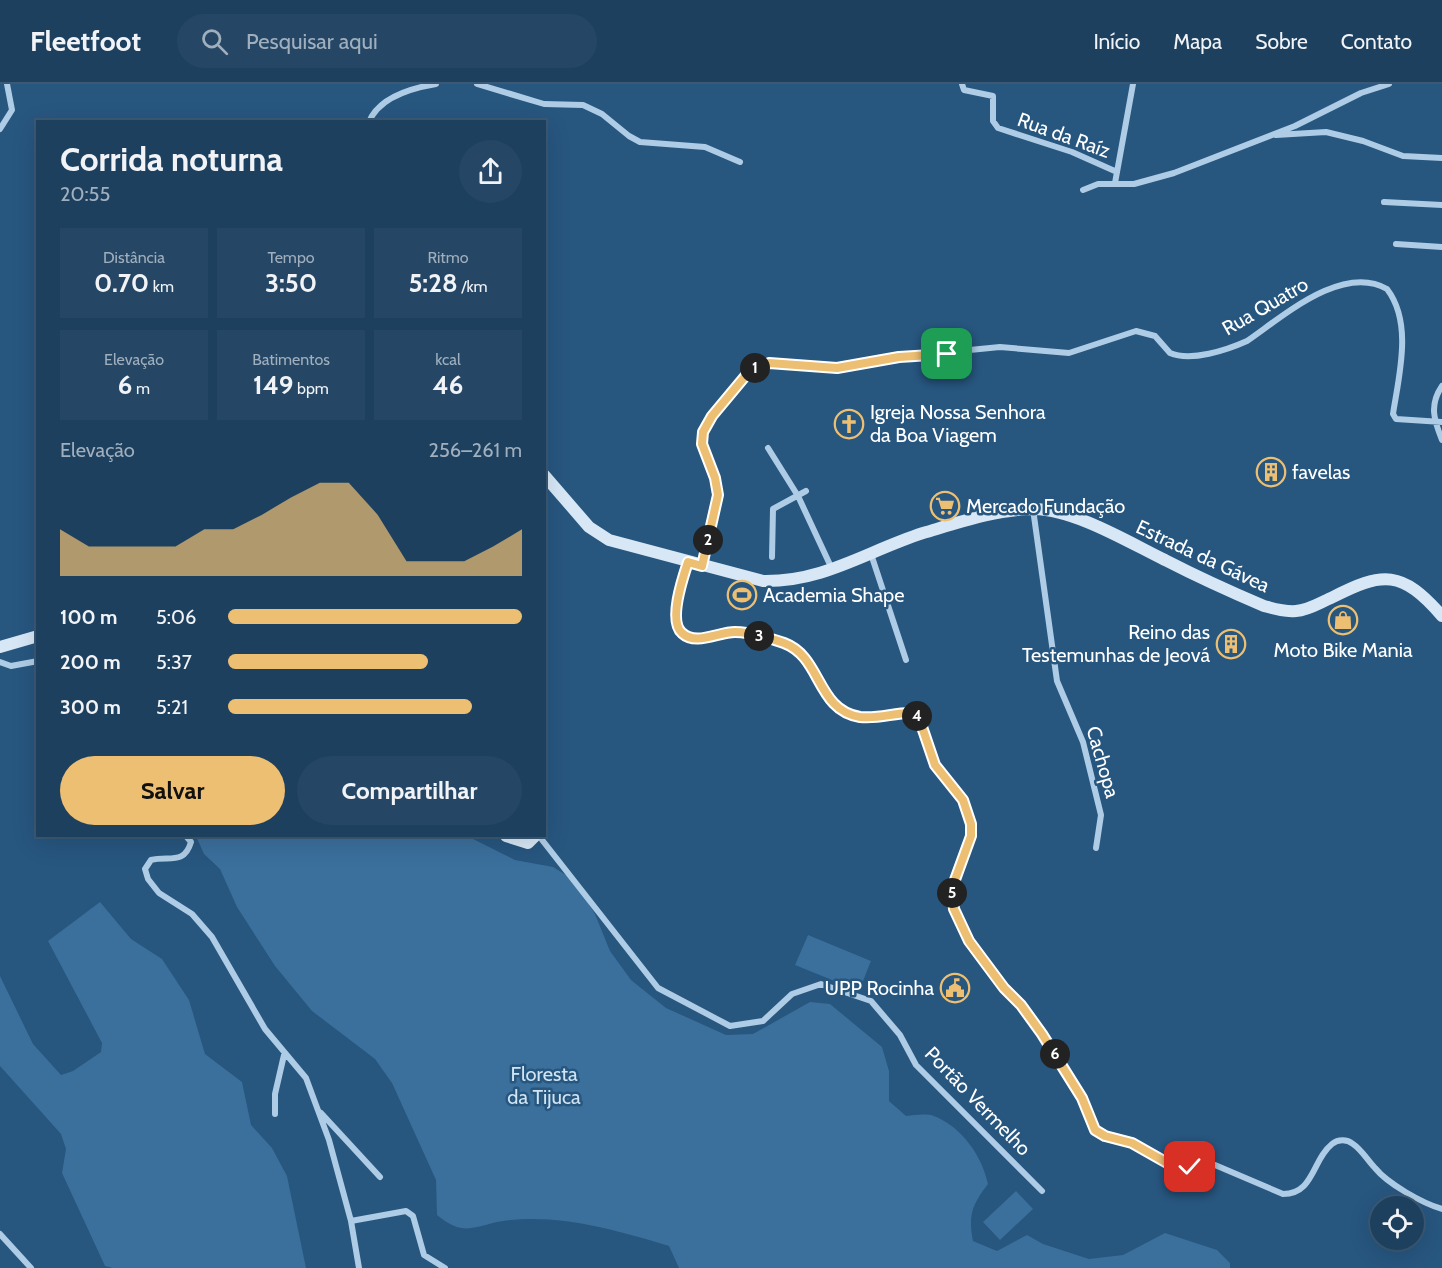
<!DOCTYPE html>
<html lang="pt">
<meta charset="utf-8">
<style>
:root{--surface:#1d405f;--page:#254765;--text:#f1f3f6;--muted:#a0afbd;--line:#3b5974;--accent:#edbf73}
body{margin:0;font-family:Cabin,sans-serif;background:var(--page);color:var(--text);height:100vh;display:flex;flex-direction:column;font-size:22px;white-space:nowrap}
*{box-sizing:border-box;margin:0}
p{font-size:20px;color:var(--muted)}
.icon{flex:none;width:33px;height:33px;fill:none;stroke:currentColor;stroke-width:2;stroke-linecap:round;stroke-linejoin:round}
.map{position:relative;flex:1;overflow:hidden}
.details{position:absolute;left:36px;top:36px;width:510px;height:717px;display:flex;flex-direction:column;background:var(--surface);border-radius:0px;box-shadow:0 6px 24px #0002,0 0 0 2px var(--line)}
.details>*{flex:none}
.buttons{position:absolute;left:1370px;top:1112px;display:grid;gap:12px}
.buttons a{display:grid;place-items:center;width:54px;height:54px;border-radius:50%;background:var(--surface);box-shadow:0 6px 24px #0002,0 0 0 2px var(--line);font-size:30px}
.pin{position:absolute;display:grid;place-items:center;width:51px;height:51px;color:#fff;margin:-26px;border-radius:12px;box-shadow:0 3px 9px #0006}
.km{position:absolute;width:30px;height:30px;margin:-15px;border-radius:50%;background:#222;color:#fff;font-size:16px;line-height:30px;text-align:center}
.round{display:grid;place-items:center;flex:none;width:63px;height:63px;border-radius:32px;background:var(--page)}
.summary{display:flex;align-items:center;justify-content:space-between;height:102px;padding:0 24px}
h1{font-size:33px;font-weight:700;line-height:45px}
.metrics{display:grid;grid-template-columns:repeat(3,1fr);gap:9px;height:102px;padding:6px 24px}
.metrics div{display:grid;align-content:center;border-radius:0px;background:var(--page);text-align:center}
.metrics b{font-size:26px;font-weight:700}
.metrics small{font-size:16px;font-weight:400}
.metrics p{font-size:16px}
.chart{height:168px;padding:12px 24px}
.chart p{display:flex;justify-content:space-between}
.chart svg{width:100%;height:108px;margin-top:6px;fill:var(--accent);opacity:.7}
.button{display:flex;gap:12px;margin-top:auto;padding:12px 24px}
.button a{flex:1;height:69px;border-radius:36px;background:var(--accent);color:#111;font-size:24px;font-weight:700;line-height:69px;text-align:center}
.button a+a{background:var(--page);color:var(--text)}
ul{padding:0 24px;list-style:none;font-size:20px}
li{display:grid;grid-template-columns:96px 72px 1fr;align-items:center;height:45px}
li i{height:15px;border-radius:8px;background:var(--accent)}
header{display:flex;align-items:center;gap:36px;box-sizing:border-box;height:84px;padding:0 30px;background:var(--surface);border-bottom:2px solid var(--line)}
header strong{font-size:28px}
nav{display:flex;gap:33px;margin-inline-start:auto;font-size:21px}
.search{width:420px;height:54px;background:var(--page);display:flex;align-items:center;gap:15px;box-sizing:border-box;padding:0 21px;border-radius:33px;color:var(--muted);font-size:22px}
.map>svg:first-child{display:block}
</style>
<header>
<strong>Fleetfoot</strong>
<div class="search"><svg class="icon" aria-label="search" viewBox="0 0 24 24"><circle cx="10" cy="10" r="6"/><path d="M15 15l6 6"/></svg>Pesquisar aqui</div>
<nav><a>Início</a><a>Mapa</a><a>Sobre</a><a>Contato</a></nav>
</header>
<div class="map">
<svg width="1442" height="1184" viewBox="0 0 1442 1184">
<rect width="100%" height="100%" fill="#27567f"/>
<!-- green -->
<path fill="#3b6f9c" d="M 196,752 L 467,752 L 515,776 L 553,783 L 574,796 L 595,830 L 610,867 L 631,896 L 666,924 L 726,951 L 753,950 L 810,918 L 830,920 L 882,963 L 889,987 L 889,1017 L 906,1032 C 914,1031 927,1029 934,1032 C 962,1043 982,1072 988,1100 C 972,1121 968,1131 973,1157 L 997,1167 L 1027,1151 L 1043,1160 L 1089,1175 L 1123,1171 L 1165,1149 L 1217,1166 L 1230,1179 L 1230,1184 L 679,1184 L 669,1162 C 619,1147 564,1131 511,1136 C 477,1139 467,1156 437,1131 L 436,1096 L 392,999 L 375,975 L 312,927 L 275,882 L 237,823 L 220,785 L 204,770 Z
M 100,818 L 131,855 L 162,875 L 189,916 L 205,970 L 242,998 L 251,1041 L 272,1064 L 287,1092 L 306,1184 L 113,1184 L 105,1182 L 62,1089 L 66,1065 L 61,1050 L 0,982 L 0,892 L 33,960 L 61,991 L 73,987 L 101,968 L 102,959 L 48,857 Z
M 808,851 L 871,877 L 859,907 L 795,881 Z
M 1016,1107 L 1033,1125 L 1000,1156 L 983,1138 Z"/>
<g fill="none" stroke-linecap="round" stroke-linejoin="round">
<!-- street -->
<path stroke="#aecce5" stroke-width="6" d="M 477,0 L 544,20 L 583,21 L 602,30 L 629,52 L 640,58 L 705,63 L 740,78
M 962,0 L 964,6 L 993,12 L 993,37 L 998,44 L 1072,68 L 1117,88
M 369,38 C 379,13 412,4 436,0
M 0,45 L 12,26 L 7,0
M 1276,51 L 1326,48 L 1363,57 L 1403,72 L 1442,74
M 1115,99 L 1133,0
M 1083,106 L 1098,100 L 1134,100 L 1174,89 L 1295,42 L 1361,9 L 1389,0
M 1384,118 L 1442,121
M 1396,160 L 1442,163
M 1442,302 C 1429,321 1434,336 1442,356
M 768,364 L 798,412 L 832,485
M 1033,425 L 1057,597 L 1083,658 L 1101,731 L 1096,764
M 871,470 L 906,576
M 772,473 L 773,425 L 806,407
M 688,478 C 682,495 668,536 683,551 C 701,558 716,549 733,548 C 749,547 773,554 787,560 C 822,576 817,626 860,633 C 881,636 892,629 910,629 L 920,637 L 935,681 L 963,716 L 971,739 L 971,752 L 952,804 L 957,833 L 994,892 L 1021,921 L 1059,976 L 1081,1014 L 1095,1046 L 1105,1052 L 1132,1059 L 1169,1080 L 1190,1083 L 1215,1081 L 1283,1110 C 1314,1110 1312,1076 1332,1060 C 1338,1055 1347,1055 1353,1060 C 1362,1066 1368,1077 1375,1084 C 1388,1100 1422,1119 1442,1125
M 702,481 L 718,411 L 715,394 L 702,360 L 703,348 L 712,332 L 738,300 L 762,280 L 778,279 L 843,283 L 899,273 L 1000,263 L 1069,269 L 1136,247 L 1155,252 L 1170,269 C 1191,278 1227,266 1247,257 C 1281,234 1342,179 1387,205 C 1413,239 1399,291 1393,330 L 1396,335 L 1442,338
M 0,578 L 11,582 L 38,577
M 186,752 L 191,758 C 184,782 168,771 151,776 L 145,785 L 148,795 L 159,809 L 192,830 L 212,853 L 265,945 L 306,994 L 329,1056 L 351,1137 L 359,1184
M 539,752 L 658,904 L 730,942 L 763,937 L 792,910 L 821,900 L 871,917 L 900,951 L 916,981 L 1042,1107
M 321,1029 L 380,1093
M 275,1030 L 275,1010 L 284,971
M 351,1137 L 406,1127 L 413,1132 L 424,1171 L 445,1184
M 0,1150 L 31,1184"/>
<!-- secondary -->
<path stroke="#d7e7f5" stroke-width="12" d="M 544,391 L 589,443 L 609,456 L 763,497 C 824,498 867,467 923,449 C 957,439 998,425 1034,425 C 1076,426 1128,458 1165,476 C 1198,493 1231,508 1264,522 C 1275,525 1285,528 1296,527 C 1309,526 1319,519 1331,514 C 1383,487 1402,486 1442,532
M 0,563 L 38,552
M 506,752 L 528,759 L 535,752"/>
</g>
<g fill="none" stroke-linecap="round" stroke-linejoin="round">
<!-- route casing -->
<g stroke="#fff" stroke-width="12">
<path id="route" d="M 947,270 L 899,273 L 837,284 L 769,279 L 747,290 L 712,332 L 703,348 L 702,360 L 715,394 L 718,411 L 702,482 L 688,478 C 683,493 668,537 682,549 C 696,562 718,548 735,548 C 751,548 769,554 784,559 C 822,573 816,626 860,633 C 879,635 893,629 910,629 L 920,637 L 935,681 L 963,716 L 971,740 L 971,752 L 952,804 L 954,825 L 969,857 L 1004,904 L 1021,921 L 1042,950 L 1082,1014 L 1095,1046 L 1105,1052 L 1132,1059 L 1169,1080 L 1190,1083"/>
</g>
<!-- route -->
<use href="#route" stroke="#edbf73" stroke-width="8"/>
</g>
<!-- icons -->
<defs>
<g id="church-ring" transform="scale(1.5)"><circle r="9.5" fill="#27567f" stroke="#edbf73" stroke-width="1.5"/><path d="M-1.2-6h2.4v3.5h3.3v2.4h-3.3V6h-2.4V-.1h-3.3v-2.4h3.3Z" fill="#edbf73"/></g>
<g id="building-ring" transform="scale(1.5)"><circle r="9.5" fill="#27567f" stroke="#edbf73" stroke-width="1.5"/><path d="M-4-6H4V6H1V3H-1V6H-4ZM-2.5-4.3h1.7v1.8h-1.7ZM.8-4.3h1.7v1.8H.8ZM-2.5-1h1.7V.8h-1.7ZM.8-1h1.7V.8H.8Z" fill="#edbf73"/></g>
<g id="supermarket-ring" transform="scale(1.5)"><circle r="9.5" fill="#27567f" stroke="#edbf73" stroke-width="1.5"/><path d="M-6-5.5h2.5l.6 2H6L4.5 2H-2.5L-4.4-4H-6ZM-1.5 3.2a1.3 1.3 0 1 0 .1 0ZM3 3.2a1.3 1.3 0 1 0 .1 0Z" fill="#edbf73"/></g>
<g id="stadium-ring" transform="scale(1.5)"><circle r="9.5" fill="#27567f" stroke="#edbf73" stroke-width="1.5"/><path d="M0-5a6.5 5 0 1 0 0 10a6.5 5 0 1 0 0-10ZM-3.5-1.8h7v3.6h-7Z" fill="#edbf73"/></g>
<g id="shop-ring" transform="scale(1.5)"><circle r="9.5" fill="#27567f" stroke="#edbf73" stroke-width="1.5"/><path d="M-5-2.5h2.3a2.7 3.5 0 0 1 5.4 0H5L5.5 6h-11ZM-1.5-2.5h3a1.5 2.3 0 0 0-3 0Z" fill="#edbf73"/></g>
<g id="civic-ring" transform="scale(1.5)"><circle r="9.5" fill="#27567f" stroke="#edbf73" stroke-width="1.5"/><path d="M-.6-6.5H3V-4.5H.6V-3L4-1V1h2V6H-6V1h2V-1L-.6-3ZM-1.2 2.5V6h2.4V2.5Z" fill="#edbf73"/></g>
</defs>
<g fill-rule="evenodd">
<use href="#church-ring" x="849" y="340"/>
<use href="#building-ring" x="1271" y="388"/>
<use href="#supermarket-ring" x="945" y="422"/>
<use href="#stadium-ring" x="742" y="511"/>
<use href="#shop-ring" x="1343" y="536"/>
<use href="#building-ring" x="1231" y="560"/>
<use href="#civic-ring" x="955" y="904"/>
</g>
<g text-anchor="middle" stroke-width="5" stroke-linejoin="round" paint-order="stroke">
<!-- street labels -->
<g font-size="20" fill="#fff" stroke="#27567f">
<text transform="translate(1064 51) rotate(20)" y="7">Rua da Raíz</text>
<text transform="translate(1265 222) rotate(-30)" y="7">Rua Quatro</text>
<text transform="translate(1203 472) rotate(25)" y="7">Estrada da Gávea</text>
<text transform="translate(1103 678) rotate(74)" y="7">Cachopa</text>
<text transform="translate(978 1017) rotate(46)" y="7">Portão Vermelho</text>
</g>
<!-- poi labels -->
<g font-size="20" fill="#fff" stroke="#27567f" text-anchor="start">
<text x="870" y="335">Igreja Nossa Senhora<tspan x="870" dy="23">da Boa Viagem</tspan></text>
<text x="1292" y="395">favelas</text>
<text x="966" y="429">Mercado Fundação</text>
<text x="763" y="518">Academia Shape</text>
<text x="1210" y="555" text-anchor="end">Reino das<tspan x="1210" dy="23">Testemunhas de Jeová</tspan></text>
<text x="1343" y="573" text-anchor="middle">Moto Bike Mania</text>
<text x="934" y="911" text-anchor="end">UPP Rocinha</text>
</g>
<!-- park labels -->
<g font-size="20" fill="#d0e4f4" stroke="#27567f">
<text x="544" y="997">Floresta<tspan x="544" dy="23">da Tijuca</tspan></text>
</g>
</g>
</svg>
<div class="buttons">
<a><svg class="icon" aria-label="locate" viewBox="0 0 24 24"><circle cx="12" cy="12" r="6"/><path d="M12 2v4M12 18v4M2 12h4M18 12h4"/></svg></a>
</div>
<div class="pin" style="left:947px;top:270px;background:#1e9e55"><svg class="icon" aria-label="arrive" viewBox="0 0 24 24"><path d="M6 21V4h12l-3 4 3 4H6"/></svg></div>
<div class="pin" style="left:1190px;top:1083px;background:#d93025"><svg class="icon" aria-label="check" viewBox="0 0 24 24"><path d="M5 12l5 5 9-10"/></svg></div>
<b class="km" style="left:755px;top:284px">1</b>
<b class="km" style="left:708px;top:456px">2</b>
<b class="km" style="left:759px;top:552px">3</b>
<b class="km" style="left:917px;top:632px">4</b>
<b class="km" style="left:952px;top:809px">5</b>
<b class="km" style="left:1055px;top:970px">6</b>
<section class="details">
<div class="summary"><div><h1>Corrida noturna</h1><p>20:55</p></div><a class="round"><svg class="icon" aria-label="share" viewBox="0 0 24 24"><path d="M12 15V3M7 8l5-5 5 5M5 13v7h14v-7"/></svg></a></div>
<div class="metrics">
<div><p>Distância</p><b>0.70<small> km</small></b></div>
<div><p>Tempo</p><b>3:50</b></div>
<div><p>Ritmo</p><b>5:28<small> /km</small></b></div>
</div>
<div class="metrics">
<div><p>Elevação</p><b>6<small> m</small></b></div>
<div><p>Batimentos</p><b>149<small> bpm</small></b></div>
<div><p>kcal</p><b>46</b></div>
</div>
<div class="chart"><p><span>Elevação</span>256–261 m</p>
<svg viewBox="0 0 160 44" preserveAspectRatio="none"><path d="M0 44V25L10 32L20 32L30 32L40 32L50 25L60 25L70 19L80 12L90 6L100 6L110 19L120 38L130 38L140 38L150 32L160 25V44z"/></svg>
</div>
<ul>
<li><b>100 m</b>5:06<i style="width:100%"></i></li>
<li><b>200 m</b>5:37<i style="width:68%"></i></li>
<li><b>300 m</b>5:21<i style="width:83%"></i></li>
</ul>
<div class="button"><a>Salvar</a><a>Compartilhar</a></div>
</section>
</div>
